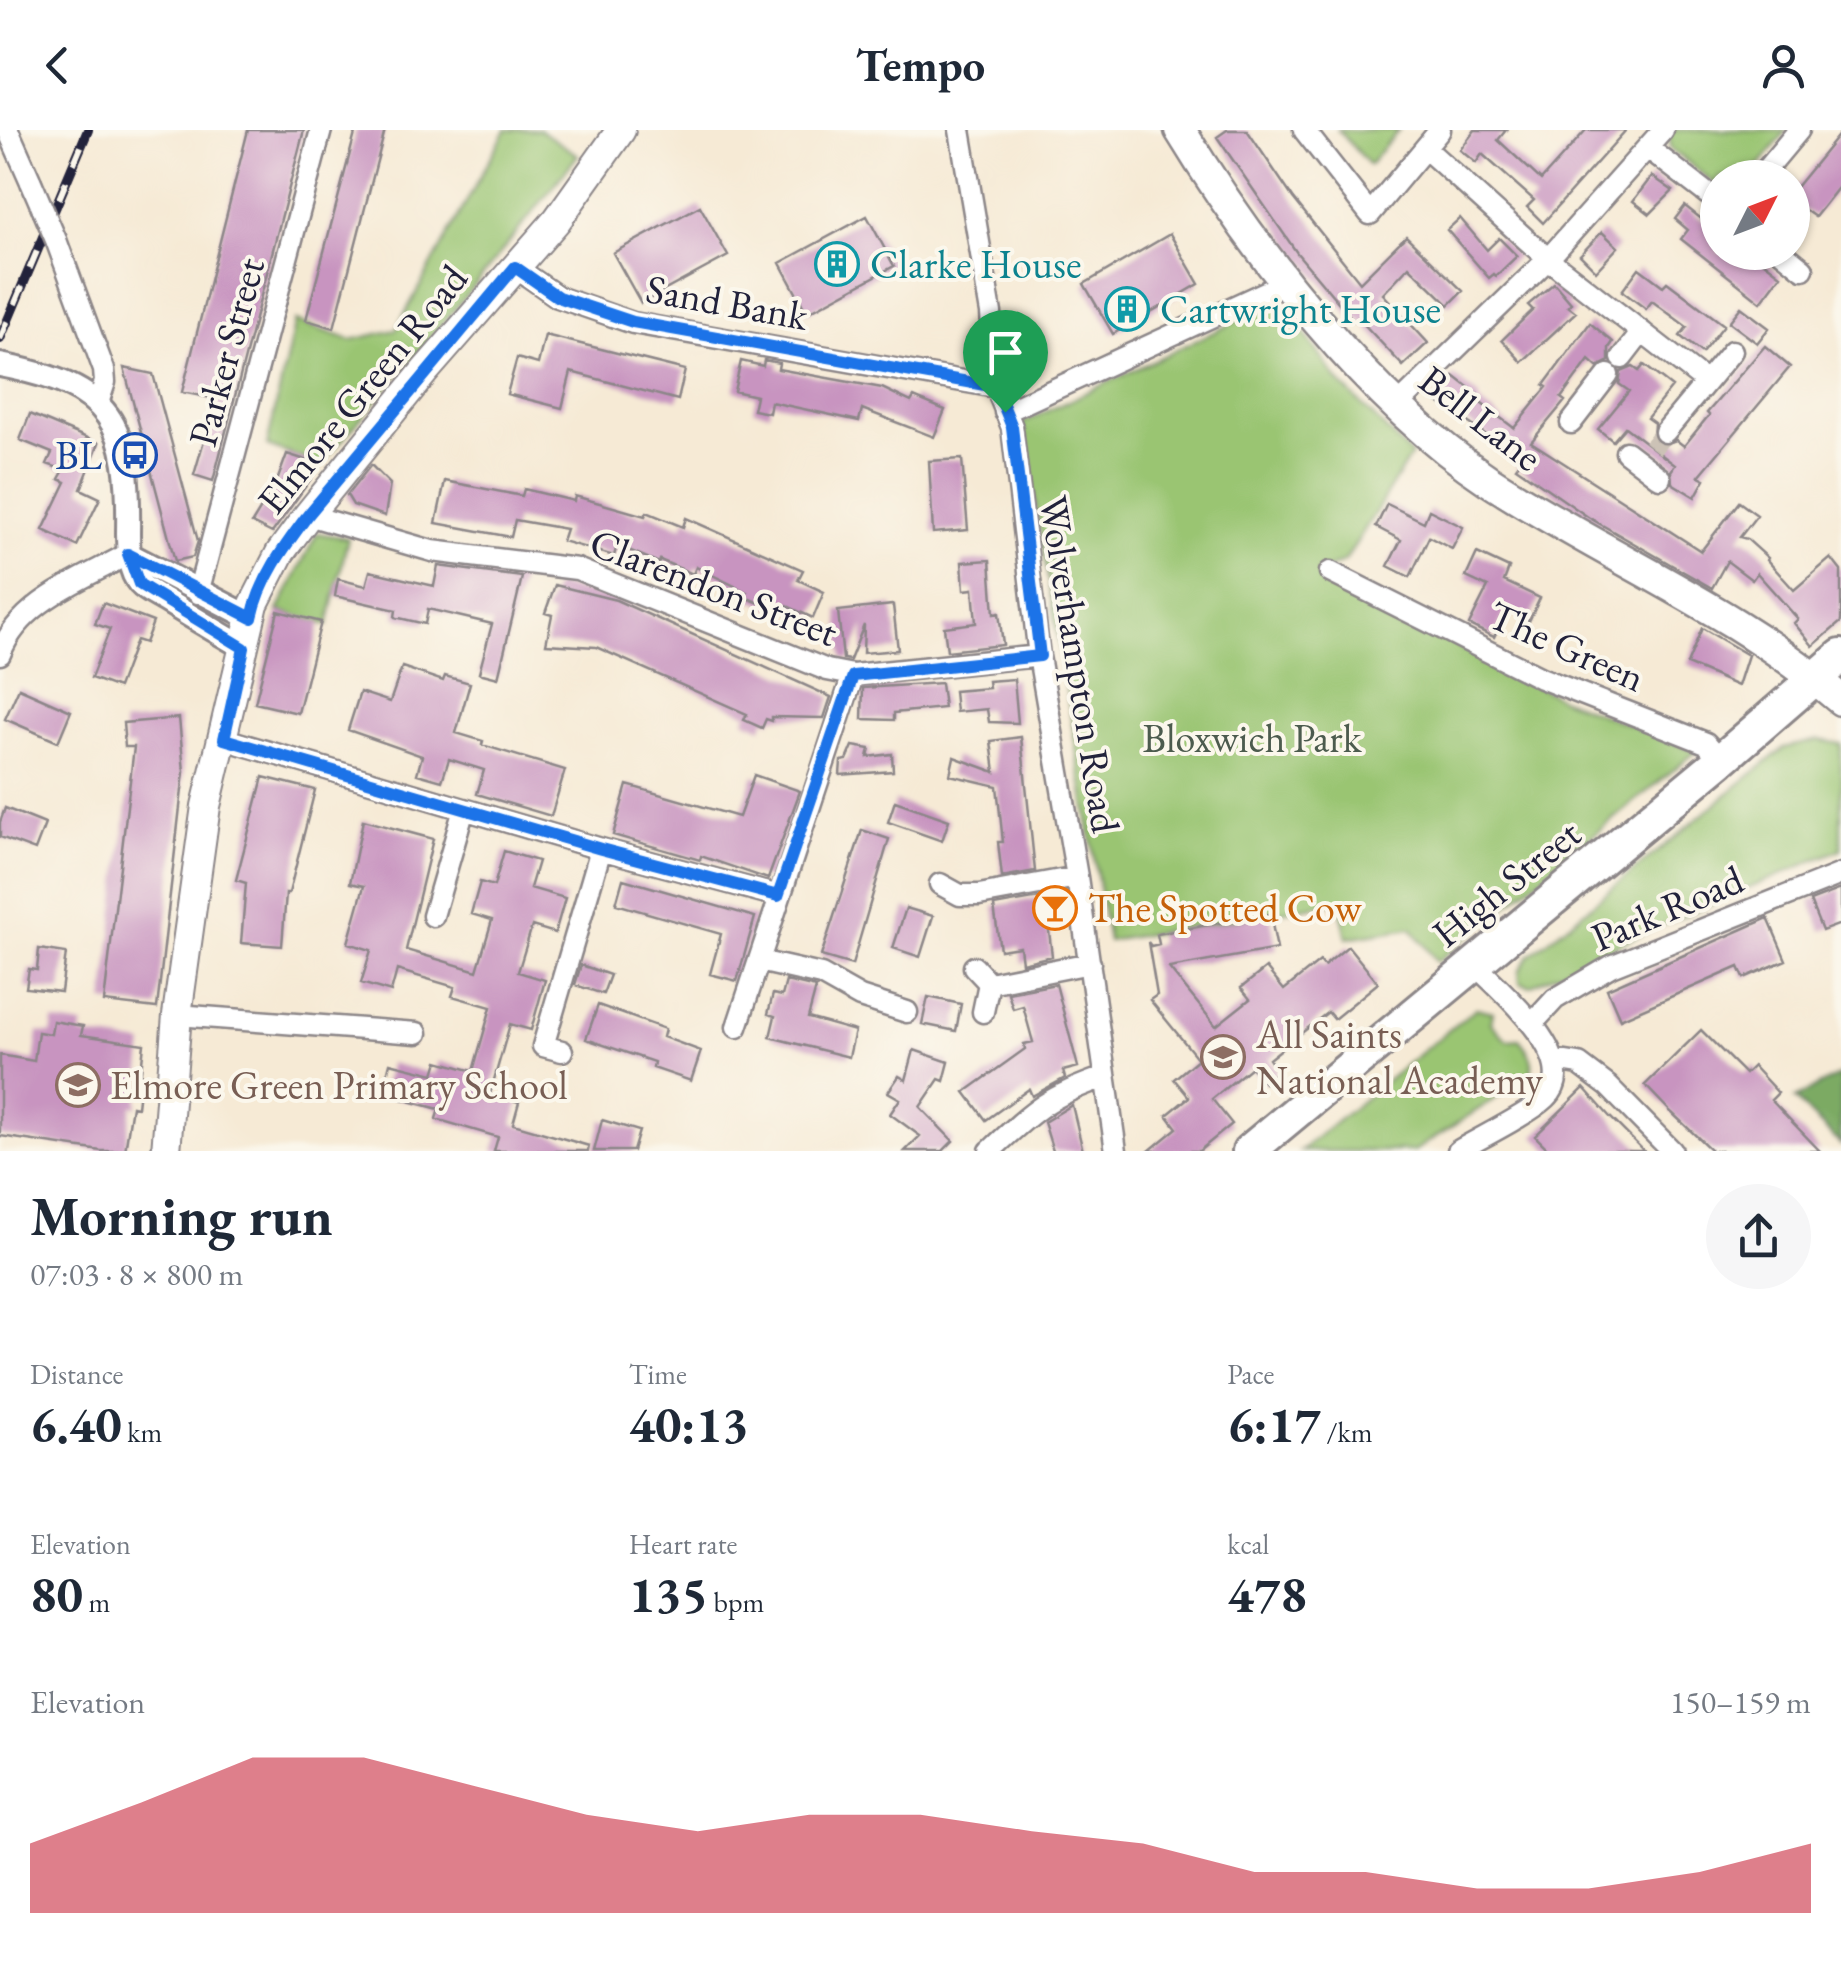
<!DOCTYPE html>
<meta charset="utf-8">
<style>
:root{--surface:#fff;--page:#f6f6f7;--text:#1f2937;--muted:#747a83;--accent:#d1495b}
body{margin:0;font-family:"EB Garamond",serif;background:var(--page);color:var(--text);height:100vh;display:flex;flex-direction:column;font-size:38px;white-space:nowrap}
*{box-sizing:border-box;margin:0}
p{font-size:32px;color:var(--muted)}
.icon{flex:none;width:55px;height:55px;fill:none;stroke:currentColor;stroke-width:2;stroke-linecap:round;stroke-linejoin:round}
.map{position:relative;height:1021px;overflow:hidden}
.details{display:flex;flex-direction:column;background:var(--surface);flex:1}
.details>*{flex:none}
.needle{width:65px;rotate:48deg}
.buttons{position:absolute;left:1700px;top:30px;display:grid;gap:20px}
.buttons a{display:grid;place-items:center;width:110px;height:110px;border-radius:50%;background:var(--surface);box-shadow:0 2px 8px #0004;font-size:50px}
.pin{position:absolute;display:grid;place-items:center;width:85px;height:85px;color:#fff;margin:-102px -42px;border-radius:50% 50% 50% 0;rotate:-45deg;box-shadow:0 0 10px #0007}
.pin .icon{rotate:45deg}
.round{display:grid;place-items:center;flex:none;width:105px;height:105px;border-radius:52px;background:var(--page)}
.summary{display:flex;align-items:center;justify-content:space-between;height:170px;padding:0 30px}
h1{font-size:55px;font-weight:700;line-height:75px}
.metrics{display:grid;grid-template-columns:repeat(3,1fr);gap:15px;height:170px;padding:10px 30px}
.metrics div{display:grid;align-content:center}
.metrics b{font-size:50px;font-weight:700}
.metrics small{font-size:28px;font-weight:400}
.metrics p{font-size:28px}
.chart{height:280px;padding:20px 30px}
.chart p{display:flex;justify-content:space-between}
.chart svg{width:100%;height:180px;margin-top:10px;fill:var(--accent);opacity:.7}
header{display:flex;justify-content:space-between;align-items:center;height:130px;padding:0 30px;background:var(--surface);font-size:45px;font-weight:700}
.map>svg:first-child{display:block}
</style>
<header><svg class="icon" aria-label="back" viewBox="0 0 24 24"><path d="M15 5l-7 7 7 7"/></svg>Tempo<svg class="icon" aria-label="person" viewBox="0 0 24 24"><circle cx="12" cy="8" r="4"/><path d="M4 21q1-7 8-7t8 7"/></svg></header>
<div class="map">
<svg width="1841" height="1021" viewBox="0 0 1841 1021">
<rect width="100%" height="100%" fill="#fbf7ec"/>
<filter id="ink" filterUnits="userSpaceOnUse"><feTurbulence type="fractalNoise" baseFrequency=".01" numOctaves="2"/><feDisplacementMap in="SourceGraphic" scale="20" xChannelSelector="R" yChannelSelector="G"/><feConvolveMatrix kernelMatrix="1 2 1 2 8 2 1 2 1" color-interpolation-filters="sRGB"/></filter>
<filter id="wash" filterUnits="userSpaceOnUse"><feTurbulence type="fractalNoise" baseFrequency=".0048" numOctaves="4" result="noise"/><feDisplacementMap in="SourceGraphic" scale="40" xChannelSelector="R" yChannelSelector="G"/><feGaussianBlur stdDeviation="2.25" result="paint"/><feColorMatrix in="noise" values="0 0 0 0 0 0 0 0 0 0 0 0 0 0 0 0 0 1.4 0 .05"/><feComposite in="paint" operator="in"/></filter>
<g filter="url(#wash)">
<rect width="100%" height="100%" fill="#f6ead5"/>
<!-- green -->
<path fill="#9ac572" stroke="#5e7456" stroke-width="2.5" d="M 506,0 L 540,0 L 578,25 L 476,154 L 321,335 L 267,316 L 295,191 L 351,210 L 396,200 Z
M 1338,0 L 1399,0 L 1369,35 Z
M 1671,0 L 1787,0 L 1750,47 L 1718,48 L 1717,56 L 1670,18 L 1668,4 Z
M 1281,170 L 1339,252 L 1411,325 L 1345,431 L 1318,443 L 1560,568 L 1697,621 L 1437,832 L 1411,798 L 1347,808 L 1339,772 L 1108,811 L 1022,293 Z
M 317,403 L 348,408 L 328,495 L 278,481 Z
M 1819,610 L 1841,614 L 1841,719 L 1635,807 L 1530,856 L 1520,852 L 1519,841 L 1529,826 L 1784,618 Z
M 1476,878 L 1493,882 L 1491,893 L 1507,910 L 1519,909 C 1529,921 1536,931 1530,946 L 1414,1021 L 1300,1021 Z"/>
<!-- forest -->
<path fill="#7baa64" stroke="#4e6650" stroke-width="2.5" d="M 1841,944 L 1841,1015 L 1795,969 Z"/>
<g id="blocks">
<!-- building -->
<path fill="#c894c0" d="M 248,0 L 304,0 L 213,351 L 194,345 L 216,269 L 182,262 Z
M 356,0 L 385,0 L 334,198 L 306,190 Z
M 1227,0 L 1247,0 L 1293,68 L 1360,152 L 1406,106 L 1463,161 L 1449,175 L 1409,136 L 1383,164 L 1428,213 L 1403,236 L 1358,188 L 1354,191 L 1297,123 L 1217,7 Z
M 1475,0 L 1506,0 L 1498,10 L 1541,50 L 1586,0 L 1626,0 L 1543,93 L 1527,77 L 1534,70 L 1482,24 L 1476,33 L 1460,20 Z
M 1841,2 L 1841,54 L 1815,87 L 1805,80 L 1792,98 L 1792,62 Z
M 1652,46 L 1673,61 L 1650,84 L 1633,71 Z
M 700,76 L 728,126 L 641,173 L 613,123 Z
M 1685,76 L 1718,102 L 1718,122 L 1751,122 L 1781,145 L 1761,172 L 1681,109 L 1688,100 L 1675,89 Z
M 867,86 L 894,136 L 807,183 L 780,133 Z
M 1460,88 L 1487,120 L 1499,108 L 1517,126 L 1496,146 L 1494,144 L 1489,148 L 1447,100 Z
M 1602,102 L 1618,117 L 1596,141 L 1580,125 Z
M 1170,104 L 1199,154 L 1113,204 L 1084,154 Z
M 1639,138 L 1663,156 L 1667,152 L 1724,195 L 1702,223 L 1680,206 L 1687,197 L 1652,171 L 1646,179 L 1622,161 Z
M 1554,153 L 1571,173 L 1568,176 L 1576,182 L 1522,232 L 1502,210 L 1533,180 L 1528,175 Z
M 1741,177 L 1769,198 L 1757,213 L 1729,192 Z
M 1590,193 L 1613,212 L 1609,218 L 1609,231 L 1597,237 L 1589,230 L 1561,268 L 1565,271 L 1531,312 L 1701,421 L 1739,372 L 1757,385 L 1740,407 L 1747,409 L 1768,428 L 1767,430 L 1794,460 L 1831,428 L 1841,441 L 1841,492 L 1813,516 L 1794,493 L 1798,489 L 1757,443 L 1752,450 L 1727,431 L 1712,458 L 1588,387 L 1516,337 L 1522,329 L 1435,270 L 1454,246 L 1481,267 L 1478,271 L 1514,298 L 1547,257 L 1544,255 Z
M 545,205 L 685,240 L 678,270 L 571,242 L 562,278 L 507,264 L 517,228 L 538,234 Z
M 1765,216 L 1790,237 L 1699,346 L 1705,349 L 1695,367 L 1672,353 L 1671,341 L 1675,335 L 1625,297 L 1613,311 L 1598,299 L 1629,261 L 1619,254 L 1621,242 L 1633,237 L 1639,241 L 1644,235 L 1672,257 L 1647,288 L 1654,293 L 1653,308 L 1662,315 L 1676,310 L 1684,316 L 1709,285 L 1707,283 Z
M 764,230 L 779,233 L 778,239 L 882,258 L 911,272 L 914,267 L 945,280 L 934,307 L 862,279 L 859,291 L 771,272 L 769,283 L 753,280 L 756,266 L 734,261 L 741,231 L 763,236 Z
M 124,238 L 153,244 L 198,411 L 193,427 L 175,431 Z
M 30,284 L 99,313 L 81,359 L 100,368 L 77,416 L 43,400 L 66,352 L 59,349 L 64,340 L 47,334 L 52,323 L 20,310 Z
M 287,324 L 321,335 L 272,403 L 252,393 L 276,354 Z
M 962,329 L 968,400 L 933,403 L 929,331 Z
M 371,335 L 390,354 L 385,386 L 353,375 L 347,365 Z
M 445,351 L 522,366 L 524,359 L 574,371 L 575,366 L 645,386 L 647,382 L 683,397 L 686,388 L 803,440 L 798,450 L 824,462 L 813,488 L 787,476 L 784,483 L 745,467 L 747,462 L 696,437 L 693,444 L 660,430 L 659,433 L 617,415 L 614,426 L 562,411 L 566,399 L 515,390 L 511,407 L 436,393 Z
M 1387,374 L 1424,392 L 1429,380 L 1463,397 L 1452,419 L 1429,407 L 1410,447 L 1388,436 L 1401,410 L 1376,397 Z
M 1477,423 L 1509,438 L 1504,451 L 1540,468 L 1529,491 L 1507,480 L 1494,507 L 1469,495 L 1488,457 L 1466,447 Z
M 990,430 L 994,484 L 999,483 L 1003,515 L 947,521 L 944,497 L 976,493 L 973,459 L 964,460 L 962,432 Z
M 438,436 L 522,447 L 498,548 L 479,543 L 492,494 L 428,479 L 425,494 L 395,487 L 396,480 L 335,466 L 338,449 L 366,456 L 370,441 L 434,456 Z
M 555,455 L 616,470 L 831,567 L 824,588 L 772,587 L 772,591 L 766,589 L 762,598 L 744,590 L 747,584 L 596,517 L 546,514 L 552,485 L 545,483 Z
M 103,473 L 153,492 L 145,513 L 136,510 L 118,558 L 91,548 L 110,499 L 95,494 Z
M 893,475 L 898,520 L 863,523 L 864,495 L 850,530 L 843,529 L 838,481 Z
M 278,481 L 321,492 L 298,583 L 255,573 Z
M 1702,498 L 1748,525 L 1738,556 L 1687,534 Z
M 402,537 L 443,551 L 445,546 L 470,553 L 456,603 L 483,611 L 482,615 L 565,640 L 551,686 L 477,664 L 484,640 L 449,629 L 442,651 L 417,644 L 422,626 L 348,600 L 360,562 L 390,572 Z
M 1014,549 L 1018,593 L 989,592 L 987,579 L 956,582 L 954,561 L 989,558 L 988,551 Z
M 941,553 L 944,578 L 894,583 L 894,590 L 862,589 L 863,558 Z
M 19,558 L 71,581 L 58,612 L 5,589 Z
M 179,588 L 184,642 L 157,878 L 104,872 L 134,617 L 125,617 L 123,593 Z
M 1021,607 L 1035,741 L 1002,747 L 998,712 L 1003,712 L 997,656 L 950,645 L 954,627 L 995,642 L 991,611 Z
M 853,616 L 870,619 L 868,627 L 892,624 L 893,641 L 840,645 L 841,631 L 847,630 Z
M 754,645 L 800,661 L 768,749 L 701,726 L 700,730 L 613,705 L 627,655 L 739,687 Z
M 263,647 L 315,660 L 289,763 L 286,763 L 282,816 L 241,813 L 246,753 L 236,750 Z
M 895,671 L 949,690 L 942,711 L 888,692 Z
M 5,678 L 45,694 L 35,720 L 0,707 L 0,692 Z
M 363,690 L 433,709 L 406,820 L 477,841 L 492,790 L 471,784 L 480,752 L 494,756 L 504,721 L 538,731 L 530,758 L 565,768 L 555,803 L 532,796 L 518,842 L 545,850 L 531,900 L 510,894 L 490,964 L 519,972 L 513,994 L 589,1016 L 588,1021 L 494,1021 L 498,1007 L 436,989 L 439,979 L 382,964 L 390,933 L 434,944 L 438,931 L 473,941 L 491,877 L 452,866 L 455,857 L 397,840 L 391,862 L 361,853 L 371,820 L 348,813 L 364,756 L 350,753 Z
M 862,700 L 889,709 L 852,835 L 821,826 Z
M 623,749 L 755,787 L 737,851 L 710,844 L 721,804 L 616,774 Z
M 1841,759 L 1841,794 L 1822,801 L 1810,771 Z
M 1045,767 L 1052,826 L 1022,833 L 1020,817 L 1000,820 L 994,776 Z
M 906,778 L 933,786 L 920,827 L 893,818 Z
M 1270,784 L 1277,819 L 1169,838 L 1216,896 L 1250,869 L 1241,858 L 1266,838 L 1284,860 L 1320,831 L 1324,836 L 1348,816 L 1378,853 L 1334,889 L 1328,882 L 1269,929 L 1278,941 L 1264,953 L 1251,937 L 1212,969 L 1232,994 L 1199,1021 L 1149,1021 L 1177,998 L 1167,985 L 1189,967 L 1174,949 L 1198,929 L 1150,870 L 1157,865 L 1148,812 L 1151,816 L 1159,814 L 1157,804 Z
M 1768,788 L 1786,830 L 1744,848 L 1739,837 L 1620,889 L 1607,859 Z
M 39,819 L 66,823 L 61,862 L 26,858 L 29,839 L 37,840 Z
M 581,835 L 610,845 L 603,864 L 575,855 Z
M 786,851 L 816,858 L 808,888 L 855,901 L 849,927 L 770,907 L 775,886 L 768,884 L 773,864 L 782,866 Z
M 1056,854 L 1078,937 L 1063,941 L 1065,948 L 1032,966 L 1029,959 L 986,990 L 965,962 L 1025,919 L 1024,914 L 1033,912 L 1023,876 L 1013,879 L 1008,863 Z
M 928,867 L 961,874 L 956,901 L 922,894 Z
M 598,875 L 665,899 L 663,907 L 701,921 L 691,951 L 653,938 L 654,932 L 586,909 Z
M 53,891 L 83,896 L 81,905 L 144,914 L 137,977 L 132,976 L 125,1021 L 101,1021 L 0,1006 L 0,925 L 34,931 L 38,902 L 51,904 Z
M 1701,900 L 1745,944 L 1753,936 L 1778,963 L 1771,970 L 1820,1021 L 1712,1021 L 1670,981 L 1645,955 Z
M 914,920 L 949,932 L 944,951 L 939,949 L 920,977 L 953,1011 L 943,1021 L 905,1021 L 920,1006 L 890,984 L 900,969 L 888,962 L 899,946 L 906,950 Z
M 1584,958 L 1610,987 L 1644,1021 L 1550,1021 L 1535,1006 Z
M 1072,975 L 1083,1021 L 1053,1021 L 1044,992 Z
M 602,990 L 639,1001 L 633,1021 L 594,1021 Z"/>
</g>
</g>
<g filter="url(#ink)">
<use href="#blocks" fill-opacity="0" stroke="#8c8688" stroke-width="2.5"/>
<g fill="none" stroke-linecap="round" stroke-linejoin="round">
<!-- minor-tunnel -->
<path stroke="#ccc2b6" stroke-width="20" stroke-dasharray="20 10" stroke-linecap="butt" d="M 1652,318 L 1665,302"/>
<!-- minor casing -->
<g stroke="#8c8688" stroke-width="25">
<path id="minor" d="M 8,0 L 31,52
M 960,0 L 991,183 L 996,257 L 1012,297 L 1039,526 L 1077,747 L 1116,1021
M 1304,0 L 1370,84 L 1440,0
M 1425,18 L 1548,129 L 1706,252
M 1648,18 L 1718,72
M 1759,48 L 1799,0
M 56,110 L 104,240 L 105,252 L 98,273
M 1782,122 L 1803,139
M 515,137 L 558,167 L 633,193 L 996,257
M 1622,228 L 1642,202
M 1398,275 L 1548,129 L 1663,0
M 1005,282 L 1287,152
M 1571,293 L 1608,245
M 1665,302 L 1732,221
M 1626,322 L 1660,348
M 308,385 L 432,421 L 577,439 L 827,540 L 853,545 L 1039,526
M 1330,442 L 1541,548 L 1706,613 L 1721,630
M 198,463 L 321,0
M 0,524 C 20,471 82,450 128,424
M 224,609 L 601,719 L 778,766
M 940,754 L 960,765 L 979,765 L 1077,747
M 433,786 L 464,679
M 759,831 L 821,845 L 860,867 L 907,882
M 974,837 L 989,853 L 983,882
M 989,853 L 1090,833
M 177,885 L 417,903
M 1532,894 L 1555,869 L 1611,836 L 1841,744
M 737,897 L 853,545
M 562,921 L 543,916 L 601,719
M 1554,930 L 1579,934 L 1608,956 L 1672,1021
M 990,1021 C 1033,981 1048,966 1105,947
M 1458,1021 C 1480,1008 1529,984 1546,968 C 1585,931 1498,858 1474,834"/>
</g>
<!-- tertiary casing -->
<g stroke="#8c8688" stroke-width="28">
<path id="tertiary" d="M 0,235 C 114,257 130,292 128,403 C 128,419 129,442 140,454 C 146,461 158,466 166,471 C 192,487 218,503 245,518
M 128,424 L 251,488"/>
</g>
<!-- secondary casing -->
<g stroke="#8c8688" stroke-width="32">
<path id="secondary" d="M 166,1021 L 177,885 L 206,676 L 254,474 L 280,423 L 308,385 L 425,241 L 557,90 L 621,0"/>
</g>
<!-- primary casing -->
<g stroke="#8c8688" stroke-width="35">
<path id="primary" d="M 1180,0 C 1253,120 1370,272 1488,350 C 1604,426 1735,479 1841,570"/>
</g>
<!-- trunk casing -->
<g stroke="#8c8688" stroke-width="38">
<path id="trunk" d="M 1249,1021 L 1721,630 L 1841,526"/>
</g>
<!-- minor -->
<use href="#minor" stroke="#fff" stroke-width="20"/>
<!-- tertiary -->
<use href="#tertiary" stroke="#fff" stroke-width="22"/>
<!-- secondary -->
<use href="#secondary" stroke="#fff" stroke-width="28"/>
<!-- primary -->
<use href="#primary" stroke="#fff" stroke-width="30"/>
<!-- trunk -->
<use href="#trunk" stroke="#fff" stroke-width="32"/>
<!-- rail casing -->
<g stroke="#22223b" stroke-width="10">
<path id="rail" d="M 0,209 L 88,0"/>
</g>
<!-- rail -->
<use href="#rail" stroke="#fbf7ec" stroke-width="6" stroke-dasharray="19" stroke-linecap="butt"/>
<!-- minor-bridge casing -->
<g stroke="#8c8688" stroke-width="25" stroke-linecap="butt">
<path id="minor-bridge" d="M 31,52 L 56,110"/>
</g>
<!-- minor-bridge -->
<use href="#minor-bridge" stroke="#fff" stroke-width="20"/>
</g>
</g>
<g fill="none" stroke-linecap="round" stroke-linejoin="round" filter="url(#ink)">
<!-- route casing -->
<g stroke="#fff" stroke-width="20">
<path id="route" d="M 515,137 L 558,167 L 633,192 L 996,257 L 1012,297 L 1040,526 L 853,546 L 778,766 L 601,719 L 224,609 L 244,518 L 139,454 L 128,424 L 252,488 C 260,449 285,416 308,385 Z"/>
</g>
<!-- route -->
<use href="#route" stroke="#1a73e8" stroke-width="12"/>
</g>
<!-- icons -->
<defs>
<g id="building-ring" transform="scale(2.25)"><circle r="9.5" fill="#fbf7ec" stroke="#0f9aa8" stroke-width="1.5"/><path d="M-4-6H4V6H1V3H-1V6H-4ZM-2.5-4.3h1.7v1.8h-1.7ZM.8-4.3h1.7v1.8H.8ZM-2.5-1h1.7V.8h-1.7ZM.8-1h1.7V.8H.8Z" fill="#0f9aa8"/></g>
<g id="bus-ring" transform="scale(2.25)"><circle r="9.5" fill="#fbf7ec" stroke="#1a4fb4" stroke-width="1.5"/><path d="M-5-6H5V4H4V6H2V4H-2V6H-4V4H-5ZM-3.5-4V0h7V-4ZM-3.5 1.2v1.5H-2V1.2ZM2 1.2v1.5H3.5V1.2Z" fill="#1a4fb4"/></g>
<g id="bar-ring" transform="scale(2.25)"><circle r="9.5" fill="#fbf7ec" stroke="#e8710a" stroke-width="1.5"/><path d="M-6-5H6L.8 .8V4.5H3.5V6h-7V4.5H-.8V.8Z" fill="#e8710a"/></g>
<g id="school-ring" transform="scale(2.25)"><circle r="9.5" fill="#fbf7ec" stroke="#8d6e63" stroke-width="1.5"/><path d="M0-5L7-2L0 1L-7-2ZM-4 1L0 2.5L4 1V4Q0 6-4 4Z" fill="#8d6e63"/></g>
</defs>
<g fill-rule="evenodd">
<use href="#building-ring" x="837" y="134"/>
<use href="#building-ring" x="1127" y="179"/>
<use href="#bus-ring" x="135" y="325"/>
<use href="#bar-ring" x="1055" y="778"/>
<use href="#school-ring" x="1223" y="927"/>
<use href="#school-ring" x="78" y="955"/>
</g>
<g text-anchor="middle" stroke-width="8" stroke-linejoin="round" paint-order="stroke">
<!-- culture labels -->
<g font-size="40" fill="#0d838f" stroke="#fbf7ec" text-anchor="start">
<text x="870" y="148">Clarke House</text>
<text x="1160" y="193">Cartwright House</text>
</g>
<!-- street labels -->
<g font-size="40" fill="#22223b" stroke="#fbf7ec">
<text transform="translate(727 172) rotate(10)" y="14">Sand Bank</text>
<text transform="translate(226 222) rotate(-75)" y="14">Parker Street</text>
<text transform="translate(362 259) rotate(-51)" y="14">Elmore Green Road</text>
<text transform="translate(1481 288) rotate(38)" y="14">Bell Lane</text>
<text transform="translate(714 457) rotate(21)" y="14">Clarendon Street</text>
<text transform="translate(1567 516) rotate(24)" y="14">The Green</text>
<text transform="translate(1080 534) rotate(81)" y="14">Wolverhampton Road</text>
<text transform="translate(1506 753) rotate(-39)" y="14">High Street</text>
<text transform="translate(1667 778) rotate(-23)" y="14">Park Road</text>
</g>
<!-- transit labels -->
<g font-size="40" fill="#164399" stroke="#fbf7ec" text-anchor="end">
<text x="102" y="339">BL</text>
</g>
<!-- park labels -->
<g font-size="40" fill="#4c5b4e" stroke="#fbf7ec">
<text x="1252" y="622">Bloxwich Park</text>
</g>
<!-- food labels -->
<g font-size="40" fill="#c56008" stroke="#fbf7ec" text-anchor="start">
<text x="1088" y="792">The Spotted Cow</text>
</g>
<!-- education labels -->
<g font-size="40" fill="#785e54" stroke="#fbf7ec" text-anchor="start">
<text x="1256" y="918">All Saints<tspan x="1256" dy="46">National Academy</tspan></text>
<text x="110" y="969">Elmore Green Primary School</text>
</g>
</g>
</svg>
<div class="buttons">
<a><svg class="needle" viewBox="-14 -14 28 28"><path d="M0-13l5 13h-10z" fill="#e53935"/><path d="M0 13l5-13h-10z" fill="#747a83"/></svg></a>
</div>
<div class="pin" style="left:1005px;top:282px;background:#1e9e55"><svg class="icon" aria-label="arrive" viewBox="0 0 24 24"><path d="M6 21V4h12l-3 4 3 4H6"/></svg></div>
</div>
<section class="details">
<div class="summary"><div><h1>Morning run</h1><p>07:03 · 8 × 800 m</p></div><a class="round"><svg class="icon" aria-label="share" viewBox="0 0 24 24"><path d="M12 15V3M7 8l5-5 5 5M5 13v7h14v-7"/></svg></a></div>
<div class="metrics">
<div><p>Distance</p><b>6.40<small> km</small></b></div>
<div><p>Time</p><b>40:13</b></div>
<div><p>Pace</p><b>6:17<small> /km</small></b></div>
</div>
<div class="metrics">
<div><p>Elevation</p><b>80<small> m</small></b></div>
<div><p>Heart rate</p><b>135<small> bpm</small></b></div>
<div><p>kcal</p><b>478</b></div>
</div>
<div class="chart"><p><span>Elevation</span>150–159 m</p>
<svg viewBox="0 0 160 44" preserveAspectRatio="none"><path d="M0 44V27L10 17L20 6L30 6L40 13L50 20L60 24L70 20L80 20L90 24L100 27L110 34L120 34L130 38L140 38L150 34L160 27V44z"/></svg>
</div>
</section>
